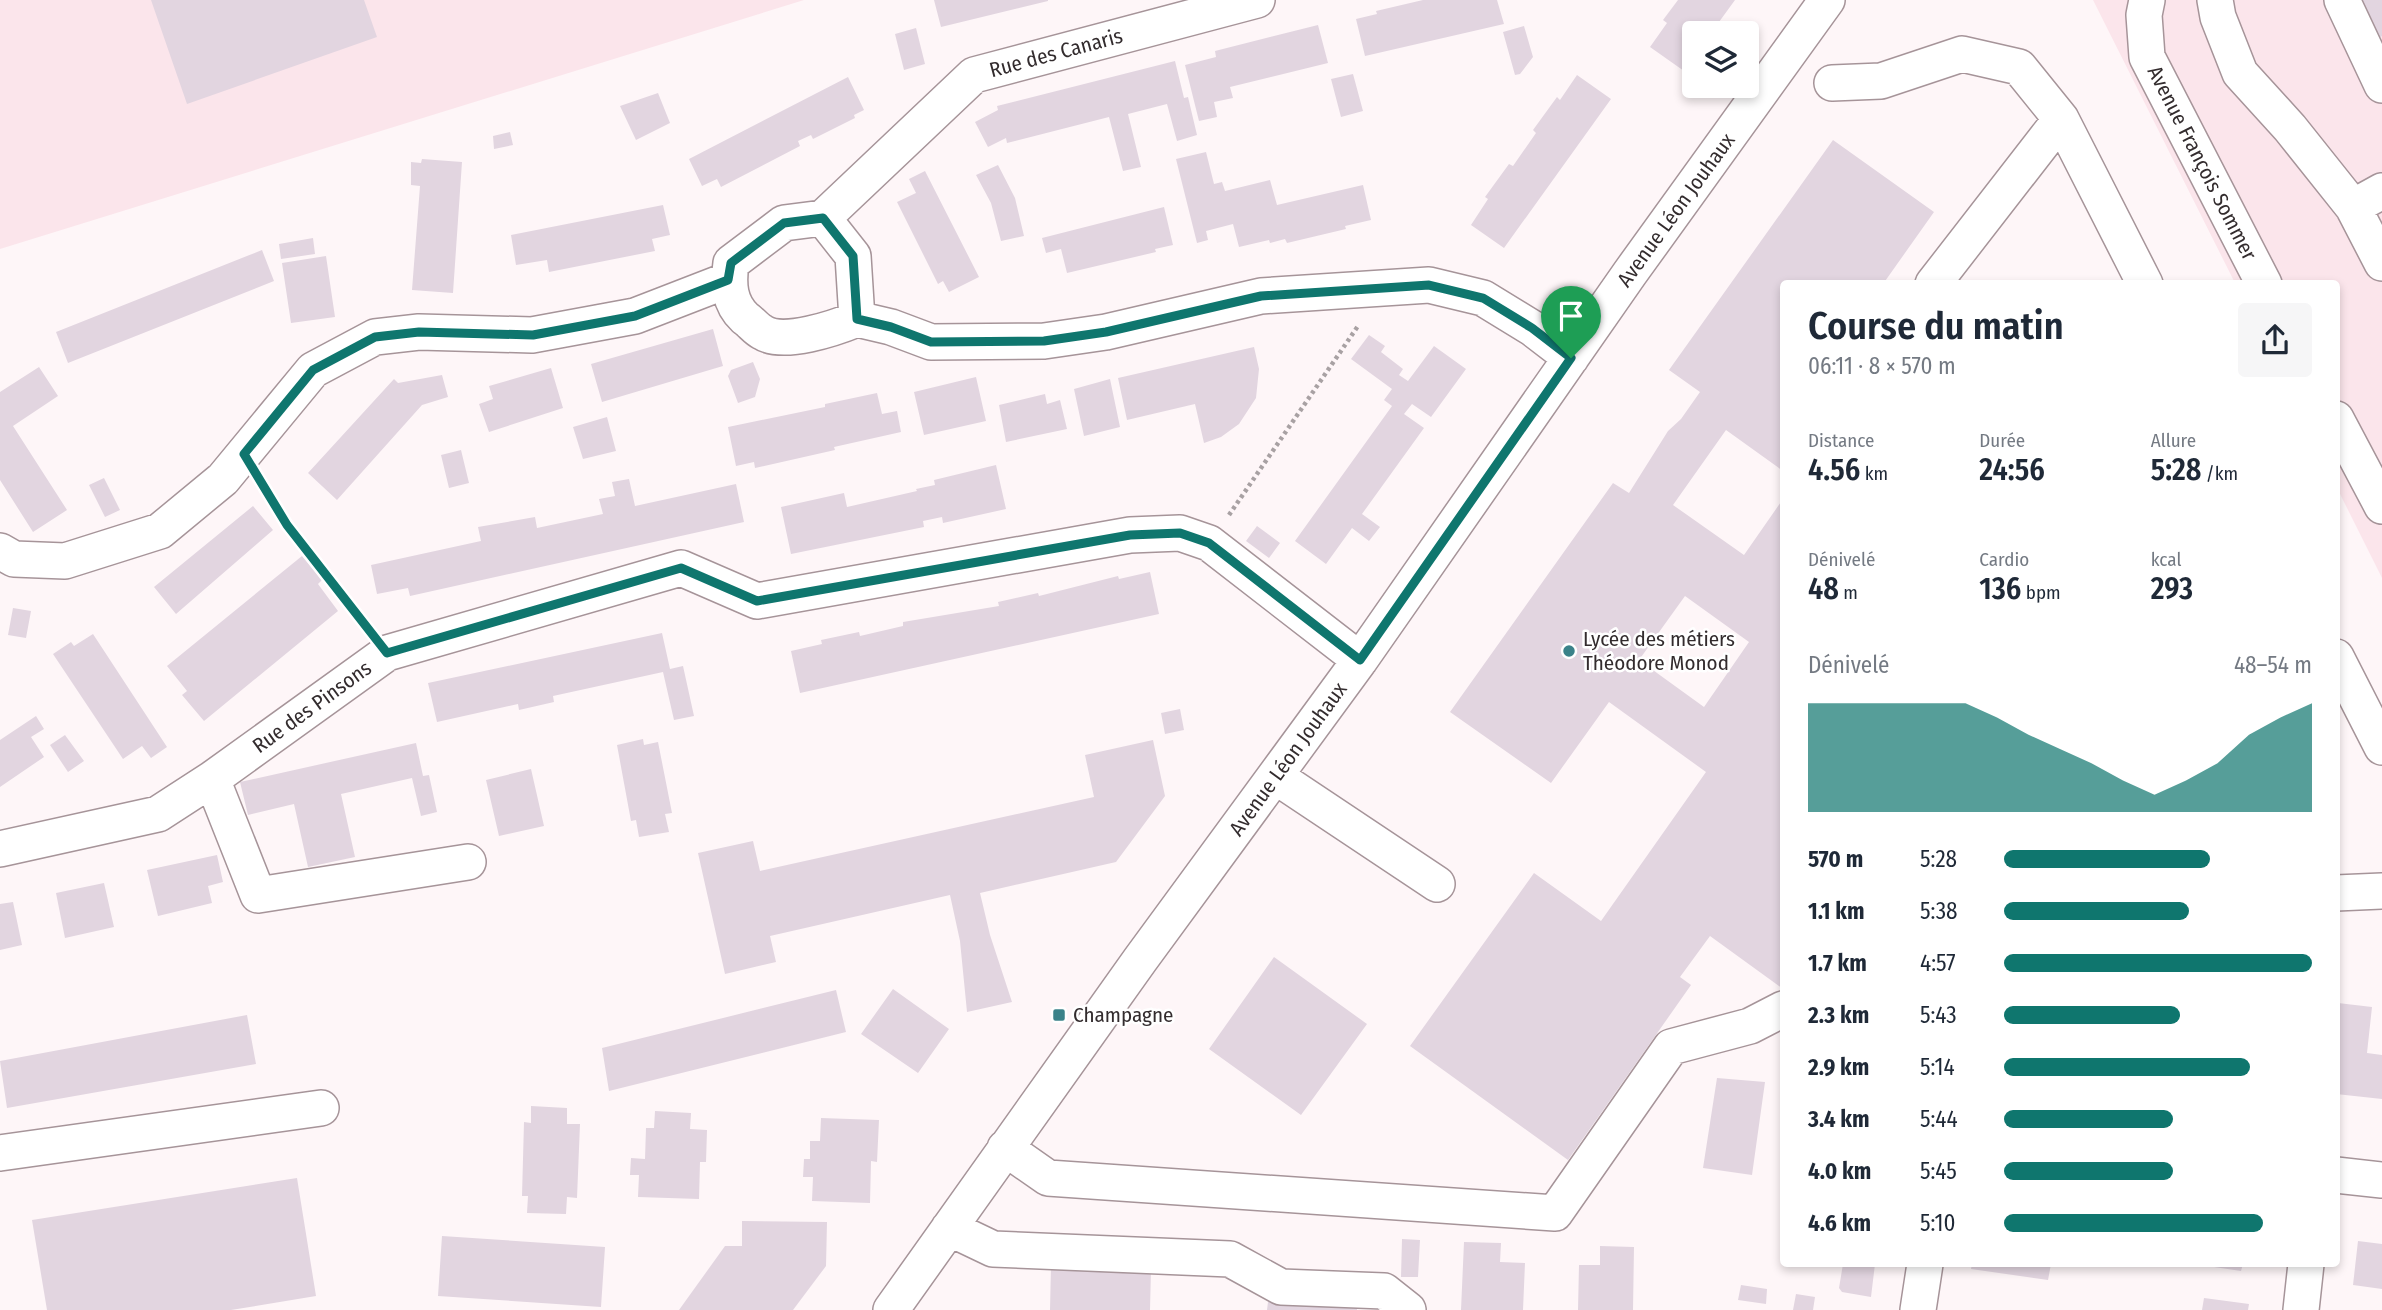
<!DOCTYPE html>
<html lang="fr">
<meta charset="utf-8">
<style>
:root{--surface:#fff;--page:#f6f6f7;--text:#1f2937;--muted:#747a83;--accent:#0f766e}
body{margin:0;font-family:"Fira Sans Condensed",sans-serif;background:var(--page);color:var(--text);height:100vh;display:flex;flex-direction:column;font-size:26px;white-space:nowrap}
*{box-sizing:border-box;margin:0}
p{font-size:23px;color:var(--muted)}
.icon{flex:none;width:38px;height:38px;fill:none;stroke:currentColor;stroke-width:2;stroke-linecap:round;stroke-linejoin:round}
.map{position:relative;flex:1;overflow:hidden}
.sheet{position:absolute;left:1780px;top:280px;width:560px;height:987px;display:flex;flex-direction:column;background:var(--surface);border-radius:7px;box-shadow:0 4px 10px #0003}
.sheet>*{flex:none}
.controls{position:absolute;left:1682px;top:21px;display:grid;gap:14px}
.controls a{display:grid;place-items:center;width:77px;height:77px;border-radius:7px;background:var(--surface);box-shadow:0 4px 10px #0003;font-size:35px}
.pin{position:absolute;display:grid;place-items:center;width:60px;height:60px;color:#fff;margin:-72px -30px;border-radius:50% 50% 50% 0;rotate:-45deg;box-shadow:0 0 7px #0007}
.pin .icon{rotate:45deg}
.round{display:grid;place-items:center;flex:none;width:74px;height:74px;border-radius:7px;background:var(--page)}
.overview{display:flex;align-items:center;justify-content:space-between;height:119px;padding:0 28px}
h1{font-size:38px;font-weight:600;line-height:52px}
.figures{display:grid;grid-template-columns:repeat(3,1fr);gap:10px;height:119px;padding:7px 28px}
.figures div{display:grid;align-content:center}
.figures b{font-size:30px;font-weight:600}
.figures small{font-size:19px;font-weight:400}
.figures p{font-size:19px}
.chart{height:196px;padding:14px 28px}
.chart p{display:flex;justify-content:space-between}
.chart svg{width:100%;height:126px;margin-top:7px;fill:var(--accent);opacity:.7}
ul{padding:0 28px;list-style:none;font-size:23px}
li{display:grid;grid-template-columns:112px 84px 1fr;align-items:center;height:52px}
li i{height:18px;border-radius:9px;background:var(--accent)}
.map>svg:first-child{display:block}
</style>
<div class="map">
<svg width="2382" height="1310" viewBox="0 0 2382 1310">
<rect width="100%" height="100%" fill="#fef6f8"/>
<!-- built -->
<path fill="#fbe5eb" d="M 0,0 L 804,0 L 0,249 Z
M 2093,0 L 2382,0 L 2382,578 L 2336,486 L 2336,284 L 2235,283 Z"/>
<!-- building -->
<path fill="#e2d5e0" fill-rule="evenodd" d="M 151,0 L 364,0 L 377,37 L 187,104 Z
M 934,0 L 1048,0 L 1048,1 L 941,27 Z
M 1423,0 L 1497,0 L 1504,24 L 1365,56 L 1356,19 L 1377,14 L 1376,11 Z
M 1678,0 L 1735,0 L 1711,33 L 1694,33 L 1694,57 L 1684,71 L 1650,47 L 1667,23 L 1663,20 Z
M 2356,0 L 2382,0 L 2382,36 L 2377,39 Z
M 1318,25 L 1328,63 L 1230,87 L 1233,98 L 1214,102 L 1217,117 L 1199,121 L 1185,65 L 1216,57 L 1215,51 Z
M 1524,26 L 1533,57 L 1520,74 L 1515,75 L 1503,32 Z
M 916,28 L 925,64 L 904,70 L 895,34 Z
M 1175,61 L 1184,98 L 1188,97 L 1197,135 L 1177,141 L 1167,104 L 1128,114 L 1141,167 L 1123,171 L 1109,117 L 1007,143 L 1006,138 L 988,147 L 975,122 L 998,110 L 997,106 Z
M 1353,74 L 1363,111 L 1341,117 L 1331,79 Z
M 1577,75 L 1611,99 L 1504,248 L 1471,225 L 1488,199 L 1485,197 L 1509,164 L 1513,166 L 1536,133 L 1533,130 L 1557,97 L 1560,100 Z
M 848,77 L 864,110 L 854,115 L 855,118 L 813,139 L 811,135 L 798,141 L 800,146 L 721,187 L 717,179 L 702,186 L 689,159 Z
M 658,93 L 670,123 L 636,140 L 620,106 Z
M 510,132 L 513,145 L 494,149 L 493,136 Z
M 1833,140 L 1934,212 L 1883,284 L 1783,284 L 1783,471 L 1726,430 L 1673,505 L 1744,555 L 1783,499 L 1783,989 L 1710,936 L 1680,977 L 1691,985 L 1568,1160 L 1410,1046 L 1534,873 L 1601,921 L 1706,772 L 1609,702 L 1551,783 L 1450,712 L 1613,483 L 1629,493 L 1668,431 L 1681,419 L 1700,392 L 1669,370 ZM 1685,596 L 1749,642 L 1704,707 L 1639,660 Z
M 1206,152 L 1214,184 L 1222,182 L 1225,191 L 1270,180 L 1277,205 L 1363,185 L 1371,220 L 1345,226 L 1346,229 L 1287,243 L 1285,239 L 1270,243 L 1269,240 L 1239,247 L 1233,224 L 1206,231 L 1208,240 L 1197,243 L 1176,159 Z
M 422,159 L 462,162 L 453,293 L 412,290 L 420,186 L 411,185 L 411,162 L 421,163 Z
M 998,165 L 1015,198 L 1024,236 L 1001,241 L 991,203 L 976,175 Z
M 925,171 L 979,277 L 949,292 L 943,281 L 938,284 L 897,202 L 916,193 L 909,179 Z
M 663,205 L 670,235 L 652,239 L 655,251 L 549,272 L 547,260 L 516,265 L 511,235 Z
M 1164,207 L 1173,245 L 1155,249 L 1156,252 L 1067,273 L 1061,249 L 1046,253 L 1042,238 Z
M 313,238 L 315,254 L 281,259 L 279,244 Z
M 262,250 L 274,281 L 68,363 L 56,332 Z
M 326,256 L 335,317 L 291,323 L 282,263 Z
M 713,329 L 723,366 L 602,402 L 591,364 Z
M 1369,335 L 1385,346 L 1381,352 L 1403,369 L 1399,375 L 1408,381 L 1434,346 L 1466,369 L 1431,417 L 1412,404 L 1404,414 L 1424,428 L 1362,514 L 1380,527 L 1369,541 L 1352,528 L 1326,564 L 1295,541 L 1392,406 L 1384,400 L 1392,389 L 1351,359 Z
M 1254,347 L 1259,369 L 1256,398 L 1239,424 L 1221,437 L 1204,443 L 1195,404 L 1127,420 L 1118,378 Z
M 753,362 L 760,379 L 755,397 L 738,403 L 728,376 L 731,370 Z
M 39,367 L 58,396 L 13,426 L 67,510 L 33,532 L 0,480 L 0,392 Z
M 551,368 L 563,408 L 489,432 L 479,404 L 493,399 L 489,386 Z
M 442,375 L 448,397 L 422,405 L 337,500 L 308,473 L 394,379 L 398,383 Z
M 976,377 L 986,421 L 924,435 L 914,392 Z
M 1110,379 L 1120,427 L 1084,436 L 1074,389 Z
M 877,393 L 882,414 L 897,411 L 901,432 L 834,447 L 835,450 L 755,468 L 754,462 L 736,466 L 728,427 L 825,407 L 825,404 Z
M 1045,394 L 1047,404 L 1060,400 L 1067,429 L 1006,442 L 999,405 Z
M 607,417 L 616,451 L 583,459 L 573,427 Z
M 461,450 L 469,483 L 449,488 L 441,455 Z
M 996,465 L 1006,509 L 943,523 L 942,517 L 923,521 L 924,527 L 791,554 L 781,507 L 844,493 L 847,507 L 917,491 L 916,489 L 935,485 L 934,480 Z
M 104,478 L 120,510 L 105,517 L 89,485 Z
M 629,479 L 635,506 L 736,484 L 744,522 L 410,596 L 408,588 L 377,594 L 371,565 L 481,541 L 478,527 L 535,517 L 537,528 L 603,514 L 599,499 L 615,496 L 612,482 Z
M 253,506 L 273,530 L 176,614 L 154,587 Z
M 1257,526 L 1280,543 L 1269,558 L 1246,541 Z
M 302,556 L 322,580 L 318,584 L 338,611 L 204,721 L 182,695 L 187,691 L 167,666 Z
M 1150,572 L 1159,614 L 800,693 L 791,651 L 822,644 L 821,640 L 859,632 L 860,636 L 903,626 L 903,622 L 999,606 L 998,602 L 1038,593 L 1039,596 L 1118,576 L 1119,579 Z
M 13,608 L 31,611 L 26,638 L 8,635 Z
M 662,633 L 670,669 L 683,666 L 694,716 L 674,720 L 663,672 L 553,696 L 554,702 L 519,710 L 518,704 L 437,722 L 428,683 Z
M 93,634 L 167,747 L 151,758 L 142,746 L 123,759 L 53,654 L 71,642 L 74,646 Z
M 1180,709 L 1184,730 L 1165,734 L 1161,713 Z
M 36,716 L 44,729 L 31,737 L 44,757 L 0,787 L 0,740 Z
M 65,735 L 84,761 L 68,772 L 50,745 Z
M 643,739 L 644,745 L 658,742 L 672,813 L 665,814 L 669,832 L 639,837 L 636,820 L 631,821 L 617,745 Z
M 1153,740 L 1165,796 L 1116,862 L 980,893 L 990,935 L 1012,1002 L 967,1012 L 960,941 L 950,895 L 770,936 L 776,962 L 725,974 L 698,853 L 753,841 L 760,871 L 1094,797 L 1085,755 Z
M 416,743 L 423,776 L 429,775 L 437,812 L 421,816 L 412,778 L 341,794 L 355,857 L 308,867 L 294,804 L 248,815 L 240,782 Z
M 531,769 L 544,826 L 499,836 L 486,780 Z
M 217,855 L 223,882 L 208,886 L 212,903 L 158,916 L 147,870 Z
M 104,883 L 114,927 L 65,938 L 56,893 Z
M 13,902 L 22,945 L 0,950 L 0,904 Z
M 1274,957 L 1367,1024 L 1301,1115 L 1209,1049 Z
M 893,989 L 949,1029 L 918,1073 L 861,1034 Z
M 836,990 L 846,1032 L 609,1091 L 602,1048 Z
M 2338,1003 L 2372,1007 L 2367,1053 L 2382,1055 L 2382,1099 L 2336,1094 Z
M 247,1015 L 256,1064 L 7,1108 L 0,1061 Z
M 1717,1078 L 1765,1082 L 1752,1175 L 1703,1168 Z
M 531,1106 L 567,1108 L 567,1124 L 580,1124 L 577,1198 L 567,1197 L 566,1214 L 527,1213 L 528,1196 L 522,1196 L 524,1122 L 531,1123 Z
M 655,1111 L 691,1113 L 690,1129 L 707,1130 L 706,1162 L 700,1162 L 699,1199 L 638,1197 L 639,1175 L 630,1175 L 631,1158 L 645,1159 L 646,1128 L 654,1128 Z
M 821,1118 L 879,1120 L 877,1162 L 871,1161 L 870,1203 L 812,1201 L 813,1177 L 803,1177 L 804,1159 L 810,1159 L 810,1141 L 820,1141 Z
M 297,1178 L 316,1296 L 231,1310 L 47,1310 L 32,1220 Z
M 742,1221 L 827,1222 L 826,1266 L 793,1310 L 679,1310 L 725,1246 L 742,1246 Z
M 442,1236 L 605,1247 L 601,1307 L 438,1296 Z
M 1402,1239 L 1420,1240 L 1418,1277 L 1401,1277 Z
M 2358,1241 L 2382,1244 L 2382,1289 L 2353,1285 Z
M 1464,1242 L 1501,1243 L 1500,1262 L 1525,1263 L 1523,1310 L 1461,1310 Z
M 1600,1246 L 1634,1247 L 1633,1310 L 1578,1310 L 1579,1265 L 1600,1265 Z
M 1843,1264 L 1875,1264 L 1871,1297 L 1842,1292 L 1839,1288 Z
M 1972,1264 L 2051,1264 L 2048,1280 L 1971,1269 Z
M 2194,1264 L 2243,1264 L 2241,1271 Z
M 1051,1266 L 1151,1269 L 1150,1310 L 1050,1310 Z
M 1741,1285 L 1767,1289 L 1766,1304 L 1738,1300 Z
M 1796,1294 L 1815,1297 L 1813,1310 L 1793,1310 Z
M 2204,1298 L 2249,1304 L 2248,1310 L 2202,1310 Z
M 1268,1302 L 1357,1308 L 1357,1310 L 1267,1310 Z"/>
<g fill="none" stroke-linecap="round" stroke-linejoin="round">
<!-- minor casing -->
<g stroke="#a69499" stroke-width="38">
<path id="minor" d="M 2147,0 L 2144,15 L 2147,57 L 2264,284
M 2215,0 L 2218,17 L 2240,73 L 2290,128 L 2353,207 L 2382,263
M 2342,0 L 2382,85
M 1832,83 L 1881,81 L 1962,54 L 2019,67 L 2061,119 L 2145,284
M 2353,207 L 2382,191
M 823,218 L 974,75 L 1257,0
M 823,218 L 853,256 L 857,319 C 835,328 783,346 762,332 C 756,329 751,322 745,318 C 729,303 728,284 731,263 L 784,223 Z
M 1933,284 L 2061,119
M 857,319 L 891,327 L 931,342 L 1044,341 L 1106,332 L 1261,296 L 1429,285 L 1483,298 L 1532,328 L 1571,358
M 2336,419 L 2382,506
M 0,551 L 14,559 L 65,561 L 160,531 L 223,479 L 313,370 L 375,337 L 419,332 L 532,335 L 635,316 L 728,280
M 2336,657 L 2382,747
M 1275,776 L 1437,884
M 212,779 L 258,895 L 468,862
M 0,849 L 158,814 L 212,779 L 387,653 L 681,568 L 757,601 L 1130,535 L 1180,533 L 1209,543 L 1360,660
M 2336,893 L 2382,891
M 1005,1148 L 1048,1178 L 1555,1213 L 1671,1047 L 1750,1026 L 1783,1009
M 0,1153 L 321,1108
M 2336,1175 L 2382,1180
M 949,1228 L 993,1249 L 1230,1259 L 1281,1287 L 1384,1291 L 1408,1310
M 891,1310 L 1140,960 L 1360,660 L 1630,273 L 1827,0
M 1918,1310 L 1925,1264
M 2301,1310 L 2306,1264"/>
</g>
<!-- path -->
<path stroke="#a8a1a3" stroke-width="4.5" stroke-dasharray="3.5 3.5" stroke-linecap="butt" d="M 263,485 L 287,525 L 365,624
M 1229,515 L 1358,326"/>
<!-- minor -->
<use href="#minor" stroke="#fff" stroke-width="35"/>
</g>
<g fill="none" stroke-linecap="round" stroke-linejoin="round">
<!-- route casing -->
<g stroke="#fff" stroke-width="14">
<path id="route" d="M 823,218 L 853,256 L 857,319 L 891,327 L 931,342 L 1044,341 L 1106,332 L 1261,296 L 1429,285 L 1483,298 L 1532,328 L 1571,358 L 1360,660 L 1209,543 L 1180,533 L 1130,535 L 757,601 L 681,568 L 387,653 L 287,525 L 244,454 L 313,370 L 375,337 L 419,332 L 533,335 L 635,316 L 728,280 L 731,263 L 784,223 Z"/>
</g>
<!-- route -->
<use href="#route" stroke="#0f766e" stroke-width="9"/>
</g>
<!-- markers -->
<g fill="#3a8289" stroke="#fff" stroke-width="2.5">
<circle cx="1569" cy="651" r="7"/>
<rect x="1052" y="1008" width="14" height="14" rx="3.5"/>
</g>
<g text-anchor="middle" stroke-width="5" stroke-linejoin="round" paint-order="stroke">
<!-- street labels -->
<g font-size="21" fill="#332c2e" stroke="#fff">
<text transform="translate(1056 53) rotate(-15)" y="7">Rue des Canaris</text>
<text transform="translate(2202 163) rotate(63)" y="7">Avenue François Sommer</text>
<text transform="translate(1676 210) rotate(-54)" y="7">Avenue Léon Jouhaux</text>
<text transform="translate(312 707) rotate(-36)" y="7">Rue des Pinsons</text>
<text transform="translate(1288 759) rotate(-54)" y="7">Avenue Léon Jouhaux</text>
</g>
<!-- poi labels -->
<g font-size="21" fill="#332c2e" stroke="#fff" text-anchor="start">
<text x="1583" y="646">Lycée des métiers<tspan x="1583" dy="24">Théodore Monod</tspan></text>
<text x="1073" y="1022">Champagne</text>
</g>
</g>
</svg>
<div class="controls">
<a><svg class="icon" aria-label="layers" viewBox="0 0 24 24"><path d="M12 4l9 5-9 5-9-5zM3 14l9 5 9-5"/></svg></a>
</div>
<div class="pin" style="left:1571px;top:358px;background:#1e9e55"><svg class="icon" aria-label="arrive" viewBox="0 0 24 24"><path d="M6 21V4h12l-3 4 3 4H6"/></svg></div>
<section class="sheet">
<div class="overview"><div><h1>Course du matin</h1><p>06:11 · 8 × 570 m</p></div><a class="round"><svg class="icon" aria-label="share" viewBox="0 0 24 24"><path d="M12 15V3M7 8l5-5 5 5M5 13v7h14v-7"/></svg></a></div>
<div class="figures">
<div><p>Distance</p><b>4.56<small> km</small></b></div>
<div><p>Durée</p><b>24:56</b></div>
<div><p>Allure</p><b>5:28<small> /km</small></b></div>
</div>
<div class="figures">
<div><p>Dénivelé</p><b>48<small> m</small></b></div>
<div><p>Cardio</p><b>136<small> bpm</small></b></div>
<div><p>kcal</p><b>293</b></div>
</div>
<div class="chart"><p><span>Dénivelé</span>48–54 m</p>
<svg viewBox="0 0 160 44" preserveAspectRatio="none"><path d="M0 44V6L10 6L20 6L30 6L40 6L50 6L60 11L70 17L80 22L90 27L100 33L110 38L120 33L130 27L140 17L150 11L160 6V44z"/></svg>
</div>
<ul>
<li><b>570 m</b>5:28<i style="width:67%"></i></li>
<li><b>1.1 km</b>5:38<i style="width:60%"></i></li>
<li><b>1.7 km</b>4:57<i style="width:100%"></i></li>
<li><b>2.3 km</b>5:43<i style="width:57%"></i></li>
<li><b>2.9 km</b>5:14<i style="width:80%"></i></li>
<li><b>3.4 km</b>5:44<i style="width:55%"></i></li>
<li><b>4.0 km</b>5:45<i style="width:55%"></i></li>
<li><b>4.6 km</b>5:10<i style="width:84%"></i></li>
</ul>
</section>
</div>
